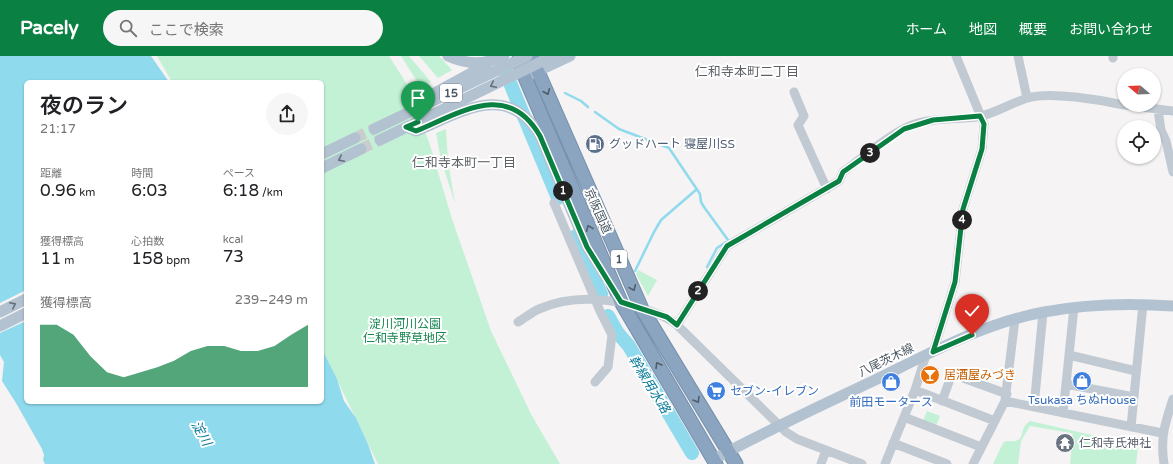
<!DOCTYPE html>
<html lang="ja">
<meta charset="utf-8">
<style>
:root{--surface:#fff;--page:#f6f6f6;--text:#202124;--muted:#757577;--accent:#0b8043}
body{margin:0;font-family:"Varela Round","Noto Sans JP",sans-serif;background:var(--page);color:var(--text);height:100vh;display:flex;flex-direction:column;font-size:15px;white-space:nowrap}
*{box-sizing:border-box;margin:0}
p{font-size:13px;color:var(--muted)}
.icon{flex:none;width:22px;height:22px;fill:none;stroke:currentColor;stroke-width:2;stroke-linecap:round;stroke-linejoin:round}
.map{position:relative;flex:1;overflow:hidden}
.details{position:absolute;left:24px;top:24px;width:300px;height:324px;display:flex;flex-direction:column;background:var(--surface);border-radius:6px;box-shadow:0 1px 3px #0004}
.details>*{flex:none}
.needle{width:26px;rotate:289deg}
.controls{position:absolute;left:1117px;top:12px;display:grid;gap:8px}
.controls a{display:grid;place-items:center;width:44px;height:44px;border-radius:50%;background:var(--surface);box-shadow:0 1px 3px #0004;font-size:20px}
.pin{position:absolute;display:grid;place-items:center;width:34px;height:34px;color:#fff;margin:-41px -17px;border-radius:50% 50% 50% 0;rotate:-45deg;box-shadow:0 0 4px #0007}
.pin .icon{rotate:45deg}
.km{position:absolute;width:20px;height:20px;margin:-10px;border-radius:50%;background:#222;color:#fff;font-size:11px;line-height:20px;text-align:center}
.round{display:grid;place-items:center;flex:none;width:42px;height:42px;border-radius:21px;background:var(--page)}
.overview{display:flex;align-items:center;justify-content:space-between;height:68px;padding:0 16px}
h1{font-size:22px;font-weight:600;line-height:30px}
.metrics{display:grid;grid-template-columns:repeat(3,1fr);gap:6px;height:68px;padding:4px 16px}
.metrics div{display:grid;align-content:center}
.metrics b{font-size:17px;font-weight:600}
.metrics small{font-size:11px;font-weight:400}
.metrics p{font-size:11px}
.chart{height:112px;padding:8px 16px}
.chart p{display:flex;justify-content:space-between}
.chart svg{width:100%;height:72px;margin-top:4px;fill:var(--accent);opacity:.7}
header{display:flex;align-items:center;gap:24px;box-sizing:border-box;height:56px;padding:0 20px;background:var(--accent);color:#fff}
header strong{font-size:19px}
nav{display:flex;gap:22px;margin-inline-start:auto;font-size:14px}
.search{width:280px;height:36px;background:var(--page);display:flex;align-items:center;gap:10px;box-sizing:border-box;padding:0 14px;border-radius:22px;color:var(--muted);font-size:15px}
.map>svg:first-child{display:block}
</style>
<header>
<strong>Pacely</strong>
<div class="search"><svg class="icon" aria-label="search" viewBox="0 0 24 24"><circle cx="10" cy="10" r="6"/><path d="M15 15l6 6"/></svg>ここで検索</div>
<nav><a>ホーム</a><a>地図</a><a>概要</a><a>お問い合わせ</a></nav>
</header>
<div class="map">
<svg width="1173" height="408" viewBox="0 0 1173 408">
<rect width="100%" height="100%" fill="#f5f3f3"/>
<!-- green -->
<path fill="#c3f1d5" d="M 157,0 L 389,0 L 408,30 L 429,86 L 452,163 L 491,275 L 531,358 L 560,408 L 378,408 L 322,293 L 322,26 L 172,26 Z
M 401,0 L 409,0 L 431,26 L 420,30 Z
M 419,0 L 439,0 L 452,14 L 438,22 Z
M 446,73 L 448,106 L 455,147 L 441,104 L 436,77 Z
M 638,214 L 657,224 L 648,240 L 636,218 Z
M 927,355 L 940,360 L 936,370 L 923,365 Z
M 1030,365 L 1136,389 L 1138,391 L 1136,408 L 1070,408 L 1073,379 L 1071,377 L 1030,370 L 1021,385 L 1018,408 L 993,408 L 1003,387 L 1006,385 C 1030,387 1016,374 1030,365 Z"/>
<!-- water -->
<path fill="#90daee" d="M 0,0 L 151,0 L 169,26 L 26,26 L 26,346 L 322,346 L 322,293 L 337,323 L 344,345 L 356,362 L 368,388 L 375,408 L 45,408 L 43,404 L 44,399 L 42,393 L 16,347 L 2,325 L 4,306 L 0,299 Z"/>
<!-- pier -->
<path fill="#f5f3f3" d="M 26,234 L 26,265 L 0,277 L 0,247 Z"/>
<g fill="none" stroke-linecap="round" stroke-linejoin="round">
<!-- stream -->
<path stroke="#90daee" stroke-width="2.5" d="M 565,37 L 581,45 L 588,51
M 595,56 L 619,73 L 669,92 L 700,138 L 701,146 L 704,151 L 728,184
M 707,211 L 717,192 L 726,186
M 635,215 L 654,176 L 661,164 L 697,133"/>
<!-- river -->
<path stroke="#90daee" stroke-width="14" d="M 503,10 L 558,142
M 576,180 L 601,238
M 608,260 L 617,276 L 629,290 L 692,397"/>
<!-- major-tunnel -->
<path stroke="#caccce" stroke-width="11" stroke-dasharray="11 5.5" stroke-linecap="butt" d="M 355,82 L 374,73
M 361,93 L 380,84"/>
<!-- highway casing -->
<g stroke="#7690ad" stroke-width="15">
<path id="highway" d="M 531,0 L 642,253 L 736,408
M 518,5 L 621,246 L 716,408"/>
</g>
<!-- minor -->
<path stroke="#c1cad2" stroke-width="9" d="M 1018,0 L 1027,42
M 1113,0 L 1113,2
M 794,36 L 804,60 L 798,69 L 827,133
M 1125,49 L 1173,55
M 1158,54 L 1161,74 L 1166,85 L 1173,116
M 554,147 L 600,255 L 612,279 L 608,311 L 595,326
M 518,266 C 525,262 532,256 539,253 C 573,238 613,242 647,254 C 658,258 668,261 677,269 L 786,376 L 797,383 L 862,408
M 677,269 L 727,190 L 839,125 L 843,116 C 861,103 886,81 905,72 C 927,61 953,64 977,61 C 995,58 1010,47 1028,42 C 1049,35 1101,44 1124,49
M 933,296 L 955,226 L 963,153 L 982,93 L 984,68 L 956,0
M 1069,299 L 1136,315
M 1066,328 L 1134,341
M 915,334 L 995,365
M 942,345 L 952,318 L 1007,338
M 1005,345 L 1162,377
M 1034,351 L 1043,256
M 1063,357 L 1074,251
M 904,361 L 981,391
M 1131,371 L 1143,248
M 893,387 L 947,408
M 821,408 L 826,394
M 885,408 L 915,334 L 926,299
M 973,408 L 1005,345 L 1015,263
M 1164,408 C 1160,382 1165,367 1173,343"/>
<!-- major -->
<path stroke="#b3c2d1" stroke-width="11" d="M 448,0 C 468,9 485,9 504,0
M 525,21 L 570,0
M 406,71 L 416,75 C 460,57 508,24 540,80 L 587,191 L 606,221
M 322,98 L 355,82
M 322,112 L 361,93
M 0,256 L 26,243
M 0,270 L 26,257
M 714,403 C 766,375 820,350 873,325 C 928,298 984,267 1044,256 C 1086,248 1130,247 1173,250"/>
<!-- highway -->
<use href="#highway" stroke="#8ba5c1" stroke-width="13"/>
<!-- major-bridge -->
<path stroke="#b3c2d1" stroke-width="11" d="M 429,40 L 484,10 L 494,0
M 374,73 L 527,0
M 380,84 L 553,0"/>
</g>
<!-- one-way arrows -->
<defs><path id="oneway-chevron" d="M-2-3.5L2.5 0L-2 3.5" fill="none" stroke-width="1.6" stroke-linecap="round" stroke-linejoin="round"/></defs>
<g stroke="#64717d">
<use href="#oneway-chevron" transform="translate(493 29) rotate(154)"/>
<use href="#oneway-chevron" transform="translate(341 103) rotate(154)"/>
<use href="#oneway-chevron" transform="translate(13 249) rotate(-26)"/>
</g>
<g stroke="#505e6b">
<use href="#oneway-chevron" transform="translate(547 36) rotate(67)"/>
<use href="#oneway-chevron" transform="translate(589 172) rotate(-112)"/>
<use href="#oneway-chevron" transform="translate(633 232) rotate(66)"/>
<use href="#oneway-chevron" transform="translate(658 309) rotate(-121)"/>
<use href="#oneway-chevron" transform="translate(697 344) rotate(59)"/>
</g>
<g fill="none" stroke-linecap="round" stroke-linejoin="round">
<!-- route casing -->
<g stroke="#fff" stroke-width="8">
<path id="route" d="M 418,66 L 406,71 L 416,75 C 460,57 508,24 540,80 L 587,191 L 621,246 L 667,261 L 677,269 L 727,190 L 839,125 L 843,116 L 904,73 L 933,64 L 980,60 L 984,68 L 982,93 L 963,153 L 955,226 L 933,296 L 972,279"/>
</g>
<!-- route -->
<use href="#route" stroke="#0b8043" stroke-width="5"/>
</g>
<!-- icons -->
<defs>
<g id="fuel-disc" transform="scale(1)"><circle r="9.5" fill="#5c6f8a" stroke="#fff"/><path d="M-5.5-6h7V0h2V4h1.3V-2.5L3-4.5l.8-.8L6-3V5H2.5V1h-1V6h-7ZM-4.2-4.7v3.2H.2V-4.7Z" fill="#fff"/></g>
<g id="bar-disc" transform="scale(1)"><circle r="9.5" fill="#e8710a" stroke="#fff"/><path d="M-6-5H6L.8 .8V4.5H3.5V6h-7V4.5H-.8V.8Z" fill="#fff"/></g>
<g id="shop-disc" transform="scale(1)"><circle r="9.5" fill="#3f7fe0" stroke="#fff"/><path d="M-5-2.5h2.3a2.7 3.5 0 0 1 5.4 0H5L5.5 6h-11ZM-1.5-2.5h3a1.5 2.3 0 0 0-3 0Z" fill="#fff"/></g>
<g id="supermarket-disc" transform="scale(1)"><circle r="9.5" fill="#3f7fe0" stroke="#fff"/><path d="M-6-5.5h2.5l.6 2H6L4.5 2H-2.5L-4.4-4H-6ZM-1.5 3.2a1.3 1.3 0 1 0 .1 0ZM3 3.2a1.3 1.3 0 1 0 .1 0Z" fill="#fff"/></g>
<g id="temple-disc" transform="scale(1)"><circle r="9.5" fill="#6b7280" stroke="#fff"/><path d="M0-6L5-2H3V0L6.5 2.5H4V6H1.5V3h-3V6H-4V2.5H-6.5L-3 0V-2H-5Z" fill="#fff"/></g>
</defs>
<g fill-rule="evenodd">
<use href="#fuel-disc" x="595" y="88"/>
<use href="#bar-disc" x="930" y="319"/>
<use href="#shop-disc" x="1082" y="325"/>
<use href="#shop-disc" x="891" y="326"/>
<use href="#supermarket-disc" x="716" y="335"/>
<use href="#temple-disc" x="1065" y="387"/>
</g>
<g text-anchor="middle" stroke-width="4" stroke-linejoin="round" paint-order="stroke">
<!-- shield labels -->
<g fill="#fff" stroke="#808990" stroke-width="1">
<rect x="440" y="28" width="22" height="18" rx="3"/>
<rect x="611" y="194" width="16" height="18" rx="3"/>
</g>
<g font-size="11" font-weight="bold" fill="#4a5661">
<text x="451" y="41">15</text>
<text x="619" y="207">1</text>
</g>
<!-- service labels -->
<g font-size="12" fill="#4e5e75" stroke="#fff" text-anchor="start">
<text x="609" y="92">グッドハート 寝屋川SS</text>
</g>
<!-- street labels -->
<g font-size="12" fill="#4a5661" stroke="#fff">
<text transform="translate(598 155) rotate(66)" y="4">京阪国道</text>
<text transform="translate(886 304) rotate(-26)" y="4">八尾茨木線</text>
</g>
<!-- park labels -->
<g font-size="12" fill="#17864f" stroke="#fff">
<text x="405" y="272">淀川河川公園<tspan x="405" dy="14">仁和寺野草地区</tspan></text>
</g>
<!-- food labels -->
<g font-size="12" fill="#c56008" stroke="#fff" text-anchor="start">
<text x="944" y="323">居酒屋みづき</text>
</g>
<!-- shop labels -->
<g font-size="12" fill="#366cbe" stroke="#fff">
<text x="730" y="339" text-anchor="start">セブン-イレブン</text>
<text x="1082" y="348">Tsukasa ちぬHouse</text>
<text x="891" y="350">前田モータース</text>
</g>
<!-- worship labels -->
<g font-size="12" fill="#5b616d" stroke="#fff" text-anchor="start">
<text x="1079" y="391">仁和寺氏神社</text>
</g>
<!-- neighbourhood labels -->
<g font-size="13" fill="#5f6368" stroke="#fff">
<text x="747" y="20">仁和寺本町二丁目</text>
<text x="464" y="111">仁和寺本町一丁目</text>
</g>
<!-- water labels -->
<g font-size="13" font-style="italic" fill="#0c7c9b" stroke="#fff">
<text transform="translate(650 328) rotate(58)" y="5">幹線用水路</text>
<text transform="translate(202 377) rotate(61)" y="5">淀川</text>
</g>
</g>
</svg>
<div class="controls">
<a><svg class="needle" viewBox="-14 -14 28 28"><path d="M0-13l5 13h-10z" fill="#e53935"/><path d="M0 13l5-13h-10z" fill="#757577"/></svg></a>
<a><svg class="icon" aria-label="locate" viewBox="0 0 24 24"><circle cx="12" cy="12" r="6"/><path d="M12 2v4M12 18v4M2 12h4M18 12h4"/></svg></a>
</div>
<div class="pin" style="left:418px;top:66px;background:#1e9e55"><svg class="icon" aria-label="arrive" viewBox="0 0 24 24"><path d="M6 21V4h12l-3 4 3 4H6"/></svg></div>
<div class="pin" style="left:972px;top:279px;background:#d93025"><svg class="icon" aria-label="check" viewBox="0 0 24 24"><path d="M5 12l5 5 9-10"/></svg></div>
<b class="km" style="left:563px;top:135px">1</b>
<b class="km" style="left:698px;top:235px">2</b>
<b class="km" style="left:870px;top:97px">3</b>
<b class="km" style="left:962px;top:164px">4</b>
<section class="details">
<div class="overview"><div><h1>夜のラン</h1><p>21:17</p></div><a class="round"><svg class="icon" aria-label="share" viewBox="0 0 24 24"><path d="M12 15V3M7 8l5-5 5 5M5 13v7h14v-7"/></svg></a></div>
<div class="metrics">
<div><p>距離</p><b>0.96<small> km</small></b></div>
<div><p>時間</p><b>6:03</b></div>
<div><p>ペース</p><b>6:18<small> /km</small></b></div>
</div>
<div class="metrics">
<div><p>獲得標高</p><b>11<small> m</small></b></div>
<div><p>心拍数</p><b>158<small> bpm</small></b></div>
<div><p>kcal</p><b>73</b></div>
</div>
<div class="chart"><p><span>獲得標高</span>239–249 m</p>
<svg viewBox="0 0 160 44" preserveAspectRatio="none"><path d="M0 44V6L10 6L20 12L30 25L40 35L50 38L60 35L70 32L80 28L90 22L100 19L110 19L120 22L130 22L140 19L150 12L160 6V44z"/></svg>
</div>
</section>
</div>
